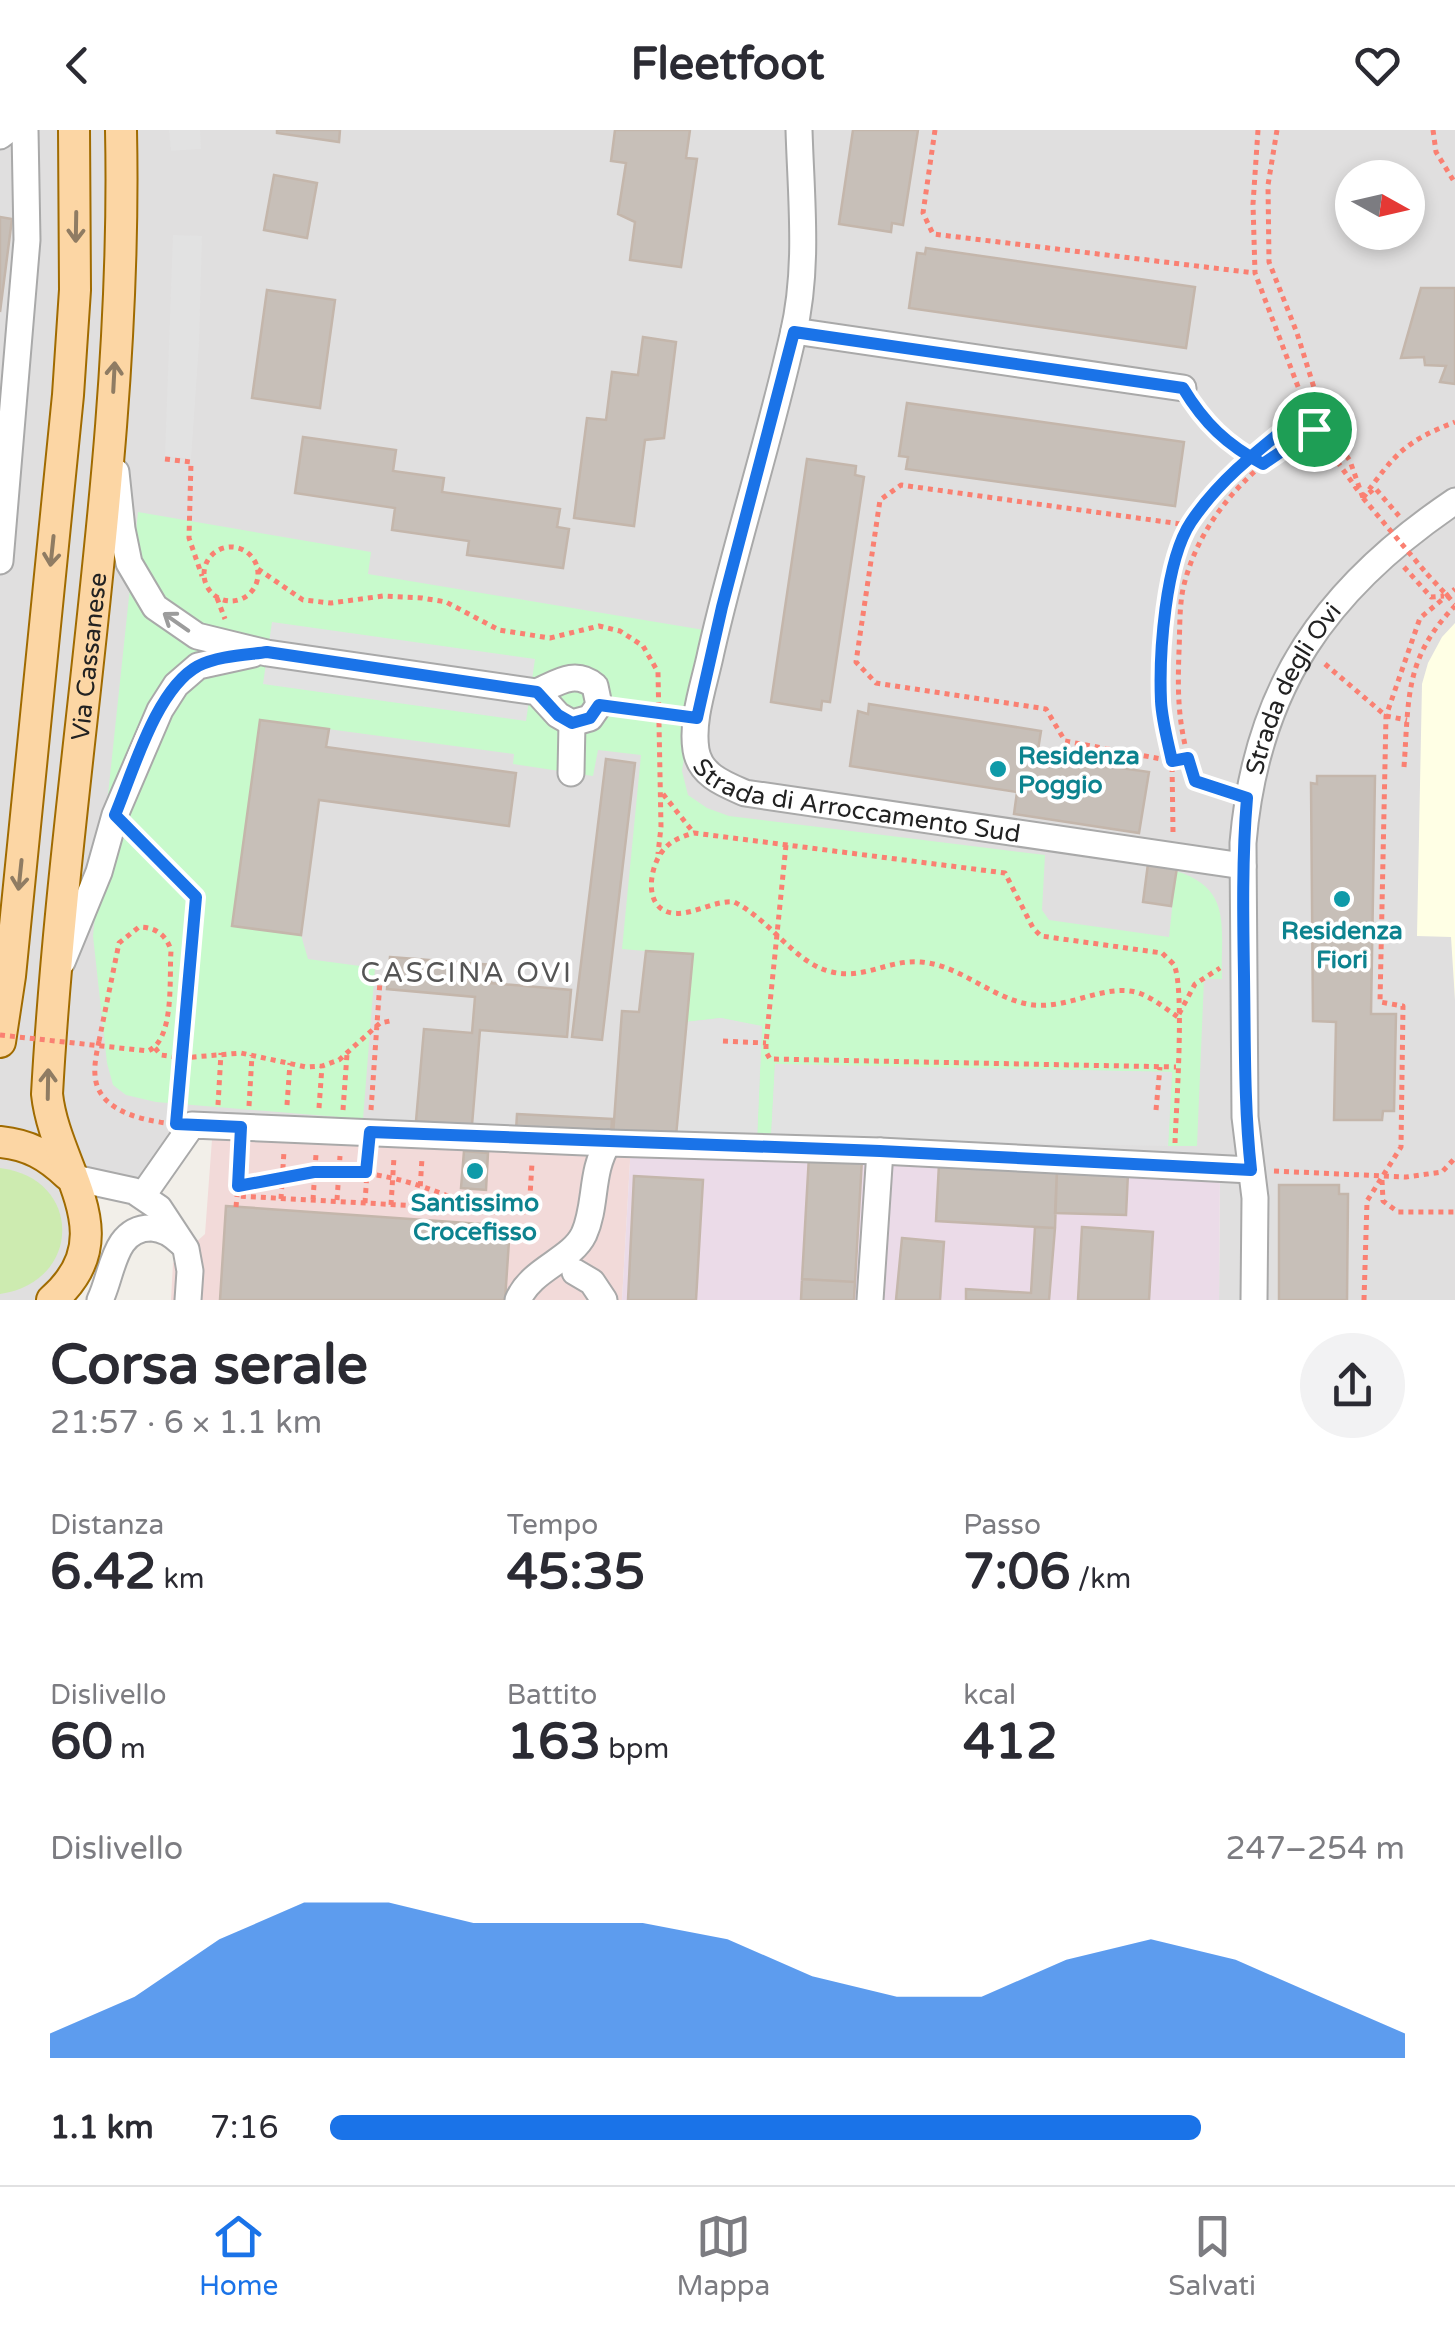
<!DOCTYPE html>
<html lang="it">
<meta charset="utf-8">
<style>
:root{--surface:#fff;--page:#f2f2f3;--text:#2b2b33;--muted:#7c7c81;--line:#e1e1e2;--accent:#1a73e8}
body{margin:0;font-family:"Varela Round",sans-serif;background:var(--page);color:var(--text);height:100vh;display:flex;flex-direction:column;font-size:38px;white-space:nowrap}
*{box-sizing:border-box;margin:0}
p{font-size:32px;color:var(--muted)}
.icon{flex:none;width:55px;height:55px;fill:none;stroke:currentColor;stroke-width:2;stroke-linecap:round;stroke-linejoin:round}
.map{position:relative;height:1170px;overflow:hidden}
.details{display:flex;flex-direction:column;background:var(--surface);flex:1}
.details>*{flex:none}
.needle{width:65px;rotate:98deg}
.fabs{position:absolute;left:1335px;top:30px;display:grid;gap:20px}
.fabs a{display:grid;place-items:center;width:90px;height:90px;border-radius:50%;background:var(--surface);box-shadow:0 5px 15px #0003;font-size:50px}
.pin{position:absolute;display:grid;place-items:center;width:85px;height:85px;color:#fff;margin:-42px;border:5px solid #fff;border-radius:50%;box-shadow:0 2px 10px #0007}
.round{display:grid;place-items:center;flex:none;width:105px;height:105px;border-radius:52px;background:var(--page)}
.summary{display:flex;align-items:center;justify-content:space-between;height:170px;padding:0 50px}
h1{font-size:55px;font-weight:700;line-height:75px}
.metrics{display:grid;grid-template-columns:repeat(3,1fr);gap:15px;height:170px;padding:10px 50px}
.metrics div{display:grid;align-content:center}
.metrics b{font-size:50px;font-weight:700}
.metrics small{font-size:28px;font-weight:400}
.metrics p{font-size:28px}
.chart{height:280px;padding:20px 50px}
.chart p{display:flex;justify-content:space-between}
.chart svg{width:100%;height:180px;margin-top:10px;fill:var(--accent);opacity:.7}
ul{padding:0 50px;list-style:none;font-size:32px}
li{display:grid;grid-template-columns:160px 120px 1fr;align-items:center;height:75px}
li i{height:25px;border-radius:12px;background:var(--accent)}
header{display:flex;justify-content:space-between;align-items:center;height:130px;padding:0 50px;background:var(--surface);font-size:45px;font-weight:700}
.tabs{display:flex;justify-content:space-around;align-items:center;height:140px;border-top:2px solid var(--line);background:var(--surface);font-size:28px;color:var(--muted)}
.tabs a{display:grid;justify-items:center;gap:5px}
.tabs .selected{color:var(--accent)}
.map>svg:first-child{display:block}
</style>
<header><svg class="icon" aria-label="back" viewBox="0 0 24 24"><path d="M15 5l-7 7 7 7"/></svg>Fleetfoot<svg class="icon" aria-label="heart" viewBox="0 0 24 24"><path d="M12 20l-8-8c-3-5 5-10 8-4 3-6 11-1 8 4z"/></svg></header>
<div class="map">
<svg width="1455" height="1170" viewBox="0 0 1455 1170">
<rect width="100%" height="100%" fill="#f2efe9"/>
<!-- residential -->
<path fill="#e0dfdf" fill-rule="evenodd" d="M 0,0 L 1455,0 L 1455,1170 L 1219,1170 L 1220,1039 L 192,995 L 143,1065 L 83,1052 L 87,1087 L 52,1170 L 0,1170 ZM 1352,48 L 1408,48 L 1408,102 L 1352,102 Z"/>
<!-- commercial -->
<path fill="#f2dad9" d="M 213,996 L 631,1014 L 622,1170 L 171,1170 L 173,1133 L 205,1104 Z"/>
<!-- industrial -->
<path fill="#ebdbe8" d="M 631,1014 L 1220,1038 L 1219,1170 L 622,1170 Z"/>
<!-- education -->
<path fill="#ffffe5" d="M 1455,493 L 1455,870 L 1451,807 L 1417,806 L 1422,554 L 1428,533 L 1442,507 Z"/>
<!-- grass -->
<path fill="#cdebb0" d="M 0,1038 C 83,1048 83,1152 0,1164 Z"/>
<!-- park -->
<path fill="#c8facc" d="M 138,382 L 371,422 L 368,444 L 704,500 L 682,641 L 688,665 L 707,678 L 729,686 L 1045,725 L 1042,780 L 1049,790 L 1169,807 L 1176,741 C 1234,759 1220,799 1222,849 L 1204,849 L 1197,1016 L 1168,1016 L 1172,942 L 775,935 L 771,1008 L 757,1008 L 762,897 L 721,888 L 686,892 L 692,825 L 622,819 L 641,625 L 598,620 L 593,646 L 513,634 L 514,624 L 261,590 L 232,795 L 301,805 L 308,829 L 375,838 L 363,989 L 156,972 L 126,965 L 113,955 L 107,933 L 93,806 Z"/>
<!-- parking -->
<path fill="#e2e2e2" d="M 169,0 L 200,0 L 201,19 L 171,21 Z
M 173,105 L 202,106 L 199,213 L 191,329 L 165,326 Z
M 272,492 L 535,529 L 526,591 L 263,554 Z
M 721,888 L 762,896 L 757,1008 L 676,1006 L 686,892 Z
M 775,934 L 1172,942 L 1168,1016 L 771,1008 Z"/>
<!-- building -->
<path fill="#c7bfb8" stroke="#c4b6ab" stroke-width="2.5" d="M 277,0 L 340,0 L 339,12 L 277,3 Z
M 615,0 L 690,0 L 686,28 L 697,29 L 681,137 L 630,130 L 635,92 L 618,84 L 626,33 L 611,31 Z
M 853,0 L 918,0 L 903,95 L 892,93 L 891,102 L 839,94 Z
M 274,45 L 317,53 L 307,108 L 264,100 Z
M 0,87 L 12,89 L 0,182 Z
M 926,118 L 1195,157 L 1186,218 L 909,178 L 917,123 L 925,124 Z
M 1421,158 L 1455,158 L 1455,254 L 1440,252 L 1446,236 L 1425,235 L 1424,227 L 1401,228 Z
M 267,160 L 335,170 L 320,278 L 252,268 Z
M 643,207 L 676,212 L 664,308 L 645,310 L 634,396 L 574,388 L 587,288 L 606,290 L 612,242 L 638,245 Z
M 907,273 L 1184,312 L 1175,376 L 906,339 L 908,327 L 899,326 Z
M 303,307 L 396,320 L 393,341 L 444,348 L 442,362 L 560,379 L 557,397 L 569,399 L 563,438 L 467,425 L 469,411 L 392,400 L 395,378 L 295,363 Z
M 807,329 L 856,336 L 855,345 L 864,347 L 830,572 L 822,571 L 821,580 L 771,572 Z
M 869,574 L 1041,601 L 1037,626 L 1149,642 L 1139,703 L 1014,684 L 1017,662 L 850,636 L 858,581 L 868,584 Z
M 260,590 L 329,599 L 326,617 L 516,643 L 509,696 L 319,670 L 301,805 L 232,796 Z
M 606,629 L 635,633 L 602,910 L 572,907 Z
M 1317,646 L 1375,646 L 1371,884 L 1396,884 L 1394,981 L 1383,981 L 1382,990 L 1334,990 L 1336,892 L 1313,891 L 1311,653 L 1317,654 Z
M 1149,726 L 1178,731 L 1171,776 L 1143,772 Z
M 646,821 L 693,824 L 676,1006 L 613,1005 L 622,881 L 639,882 Z
M 390,827 L 493,835 L 491,853 L 571,860 L 567,907 L 480,900 L 472,995 L 416,991 L 424,899 L 472,903 L 475,867 L 387,859 Z
M 517,984 L 612,989 L 611,1006 L 516,1001 Z
M 464,1021 L 488,1023 L 486,1060 L 461,1058 Z
M 809,1026 L 862,1029 L 855,1152 L 802,1149 Z
M 939,1034 L 1057,1040 L 1055,1098 L 936,1091 Z
M 1057,1040 L 1128,1043 L 1126,1085 L 1055,1083 Z
M 634,1046 L 703,1050 L 696,1170 L 628,1170 Z
M 1279,1055 L 1339,1055 L 1339,1064 L 1348,1064 L 1347,1170 L 1279,1170 Z
M 226,1076 L 510,1096 L 505,1170 L 220,1170 Z
M 1035,1097 L 1055,1098 L 1049,1170 L 966,1170 L 966,1159 L 1031,1163 Z
M 1082,1097 L 1153,1102 L 1149,1170 L 1078,1170 Z
M 902,1108 L 944,1112 L 940,1170 L 896,1170 Z
M 802,1149 L 855,1152 L 854,1170 L 801,1170 Z"/>
<g fill="none" stroke-linecap="round" stroke-linejoin="round">
<!-- minor casing -->
<g stroke="#a9a9a9" stroke-width="29">
<g id="minor">
<path id="s1" d="M 799,0 C 801,68 809,138 793,205 C 769,312 735,416 711,522 C 705,552 691,589 696,620 C 700,645 724,654 745,663 L 1243,736"/>
<path d="M 0,6 L 8,0"/>
<path d="M 794,201 L 1183,258"/>
<path d="M 116,342 L 122,399 L 129,433 L 155,477 L 197,506 L 267,523 L 537,562 C 557,553 575,539 595,556 L 599,575 L 590,588 L 572,593 L 558,585 L 537,562"/>
<path d="M 0,431 L 27,110 L 25,0"/>
<path d="M 571,643 L 572,593"/>
<path d="M 62,832 L 99,742 L 115,685 L 160,580 L 176,555 L 198,536 L 253,524"/>
<path d="M 70,1047 L 134,1061 L 159,1078 L 186,1119 L 190,1141 L 188,1170"/>
<path d="M 143,1065 L 192,995 L 608,1013 L 880,1021 L 1251,1040"/>
<path d="M 575,1142 L 592,1152 L 604,1170"/>
<path d="M 100,1170 C 113,1144 113,1097 152,1098 C 164,1099 172,1104 180,1112"/>
<path d="M 518,1170 C 532,1138 571,1131 584,1104 C 597,1075 590,1042 608,1013"/>
<path d="M 870,1170 L 880,1021"/>
<path id="s2" d="M 1254,1170 L 1255,1068 L 1245,987 L 1243,713 C 1256,557 1326,458 1455,371"/>
</g>
</g>
<!-- major casing -->
<g stroke="#a06b00" stroke-width="34">
<g id="major">
<path d="M 0,912 L 10,846 L 68,265 L 75,160 L 74,0"/>
<path d="M 0,1012 C 29,1015 47,1025 68,1045"/>
<path id="s3" d="M 52,1170 C 127,1105 55,1040 47,964 C 65,643 128,323 121,0"/>
</g>
</g>
<!-- path -->
<path stroke="#fa8072" stroke-width="5" stroke-dasharray="5 5" stroke-linecap="butt" d="M 935,0 L 923,83 L 933,104 L 1255,143
M 1258,0 L 1253,74 L 1255,143 L 1314,299 L 1359,362
M 1277,0 L 1268,55 L 1269,132 L 1297,203 L 1325,293
M 1433,0 L 1436,22 L 1455,53
M 1194,276 L 1234,319 L 1263,334
M 165,329 L 191,332 L 189,408 L 202,446
M 1369,363 L 1375,358 L 1399,386
M 1363,368 C 1395,324 1404,312 1455,292
M204 444a27 27 0 1 1 54 0a27 27 0 1 1-54 0Z
M 1404,437 L 1431,467 L 1444,466
M 258,439 L 303,470 L 331,473 L 383,466 L 422,468 L 446,472 L 499,500 L 550,508 L 599,496 L 620,501 L 643,516 L 658,542 L 661,697 L 658,724
M 1427,444 L 1455,474
M 217,468 L 225,489
M 1325,534 L 1386,586 L 1407,590
M 621,578 L 675,585
M 1188,628 L 1172,631 L 1065,611 L 1046,579 L 876,553 L 856,532 L 880,370 L 901,355 L 1188,395
M 1404,637 C 1409,569 1404,528 1455,476
M 1225,661 L 1195,651 C 1179,601 1177,573 1179,521 C 1180,501 1179,479 1183,459 C 1200,384 1259,327 1325,293 L 1350,331 L 1363,368
M 663,664 L 693,702
M 1173,702 L 1172,631 L 1161,573 L 1167,456 L 1188,395 L 1221,353 L 1307,281
M 135,705 L 196,767 L 177,978
M 786,715 L 766,913 L 766,922 L 770,929 L 1176,937
M 1179,884 L 1195,854 L 1220,838
M 99,911 C 97,921 94,934 95,945 C 97,979 137,989 166,993
M 723,911 L 766,913
M 155,918 L 161,925 L 182,928 L 241,923 L 306,937 L 322,936 L 339,930 L 380,893 L 390,891
M 218,975 L 221,923
M 287,975 L 290,933
M 249,976 L 252,925
M 319,978 L 322,936
M 343,980 L 347,924
M 371,980 L 380,851
M 1156,980 L 1160,937
M 1175,1013 C 1176,981 1185,857 1174,835 C 1173,833 1164,825 1162,823 L 1041,806 L 1033,798 L 1005,743 L 694,703 C 684,706 674,709 666,717 C 650,732 641,778 672,783 C 692,786 714,770 734,772 C 771,790 795,834 832,842 C 863,850 890,829 921,832 C 959,835 989,866 1027,874 C 1066,882 1104,852 1139,863 C 1153,868 1166,879 1178,887
M 240,1020 L 237,1066 L 529,1082 L 532,1033
M 1274,1041 L 1406,1047 L 1442,1042 L 1455,1028
M 1382,1050 L 1383,1071 L 1398,1082 L 1455,1082
M 238,1056 C 339,1035 377,1035 472,1076
M 281,1069 L 284,1021
M 313,1070 L 316,1024
M 337,1070 L 340,1026
M 365,1073 L 368,1026
M 391,1075 L 394,1027
M 419,1076 L 422,1028
M 236,1077 L 237,1066
M 492,1094 L 493,1080
M 1364,1170 L 1367,1071 L 1401,1017 L 1403,876 L 1380,872 L 1386,586 L 1420,488 L 1455,459"/>
<!-- minor -->
<use href="#minor" stroke="#fff" stroke-width="25"/>
<!-- major -->
<use href="#major" stroke="#fcd6a4" stroke-width="30"/>
<!-- path-bridge -->
<path stroke="#fa8072" stroke-width="5" stroke-dasharray="5 5" stroke-linecap="butt" d="M 1363,368 L 1427,444
M 0,905 L 148,921 C 175,909 169,848 171,821 C 167,805 155,797 139,797 L 119,813 L 99,911"/>
</g>
<!-- one-way arrows -->
<defs><path id="oneway-shaft" d="M-6 0H5M1.5-3L5.5 0L1.5 3" fill="none" stroke-width="1.6" stroke-linecap="round" stroke-linejoin="round" transform="scale(2.5)"/></defs>
<g stroke="#8f7c63">
<use href="#oneway-shaft" transform="translate(76 97) rotate(91)"/>
<use href="#oneway-shaft" transform="translate(114 247) rotate(-87)"/>
<use href="#oneway-shaft" transform="translate(52 421) rotate(96)"/>
<use href="#oneway-shaft" transform="translate(20 745) rotate(96)"/>
<use href="#oneway-shaft" transform="translate(48 954) rotate(-89)"/>
</g>
<use stroke="#9c9c9c" href="#oneway-shaft" transform="translate(176 492) rotate(-145)"/>
<g fill="none" stroke-linecap="round" stroke-linejoin="round">
<!-- route casing -->
<g stroke="#fff" stroke-width="20">
<path id="route" d="M 1314,299 L 1263,334 C 1227,315 1204,293 1183,258 L 794,202 L 722,477 L 697,588 L 599,575 L 590,588 L 572,593 L 558,585 L 537,562 L 267,522 C 245,525 218,526 198,536 C 156,559 133,642 115,685 L 196,767 L 176,994 L 241,997 L 238,1056 L 314,1042 L 366,1042 L 370,1002 L 880,1021 L 1251,1040 C 1244,975 1245,911 1244,846 C 1243,787 1242,727 1247,668 L 1195,651 L 1188,628 L 1172,631 C 1168,612 1162,591 1161,571 C 1159,524 1165,431 1191,392 C 1222,346 1265,315 1307,281 L 1314,299"/>
</g>
<!-- route -->
<use href="#route" stroke="#1a73e8" stroke-width="12"/>
</g>
<!-- markers -->
<g fill="#0f9aa8" stroke="#fff" stroke-width="4">
<circle cx="998" cy="639" r="10"/>
<circle cx="1342" cy="769" r="10"/>
<circle cx="475" cy="1041" r="10"/>
</g>
<g text-anchor="middle" stroke-width="8" stroke-linejoin="round" paint-order="stroke">
<!-- street labels -->
<g font-size="25" fill="#222" stroke="#fff">
<text dy="9" stroke="none"><textPath href="#s3" startOffset="662">Via Cassanese</textPath></text>
<text dy="9" stroke="none"><textPath href="#s2" startOffset="622">Strada degli Ovi</textPath></text>
<text dy="9" stroke="none"><textPath href="#s1" startOffset="812">Strada di Arroccamento Sud</textPath></text>
</g>
<!-- culture labels -->
<g font-size="25" font-weight="bold" fill="#0d838f" stroke="#fff">
<text x="1018" y="634" text-anchor="start">Residenza<tspan x="1018" dy="29">Poggio</tspan></text>
<text x="1342" y="809">Residenza<tspan x="1342" dy="29">Fiori</tspan></text>
<text x="475" y="1081">Santissimo<tspan x="475" dy="29">Crocefisso</tspan></text>
</g>
<!-- neighbourhood labels -->
<g font-size="28" letter-spacing="2.5" fill="#555" stroke="#fff">
<text x="467" y="852">CASCINA OVI</text>
</g>
</g>
</svg>
<div class="fabs">
<a><svg class="needle" viewBox="-14 -14 28 28"><path d="M0-13l5 13h-10z" fill="#e53935"/><path d="M0 13l5-13h-10z" fill="#7c7c81"/></svg></a>
</div>
<div class="pin" style="left:1314px;top:299px;background:#1e9e55"><svg class="icon" aria-label="arrive" viewBox="0 0 24 24"><path d="M6 21V4h12l-3 4 3 4H6"/></svg></div>
</div>
<section class="details">
<div class="summary"><div><h1>Corsa serale</h1><p>21:57 · 6 × 1.1 km</p></div><a class="round"><svg class="icon" aria-label="share" viewBox="0 0 24 24"><path d="M12 15V3M7 8l5-5 5 5M5 13v7h14v-7"/></svg></a></div>
<div class="metrics">
<div><p>Distanza</p><b>6.42<small> km</small></b></div>
<div><p>Tempo</p><b>45:35</b></div>
<div><p>Passo</p><b>7:06<small> /km</small></b></div>
</div>
<div class="metrics">
<div><p>Dislivello</p><b>60<small> m</small></b></div>
<div><p>Battito</p><b>163<small> bpm</small></b></div>
<div><p>kcal</p><b>412</b></div>
</div>
<div class="chart"><p><span>Dislivello</span>247–254 m</p>
<svg viewBox="0 0 160 44" preserveAspectRatio="none"><path d="M0 44V38L10 29L20 15L30 6L40 6L50 11L60 11L70 11L80 15L90 24L100 29L110 29L120 20L130 15L140 20L150 29L160 38V44z"/></svg>
</div>
<ul>
<li><b>1.1 km</b>7:16<i style="width:81%"></i></li>
</ul>
</section>
<nav class="tabs">
<a class="selected"><svg class="icon" aria-label="home" viewBox="0 0 24 24"><path d="M3 11l9-7 9 7M6 9v11h12V9"/></svg>Home</a>
<a><svg class="icon" aria-label="map" viewBox="0 0 24 24"><path d="M3 6l6-2 6 2 6-2v14l-6 2-6-2-6 2zM9 4v14M15 6v14"/></svg>Mappa</a>
<a><svg class="icon" aria-label="saved" viewBox="0 0 24 24"><path d="M7 4h10v16l-5-4-5 4z"/></svg>Salvati</a>
</nav>
